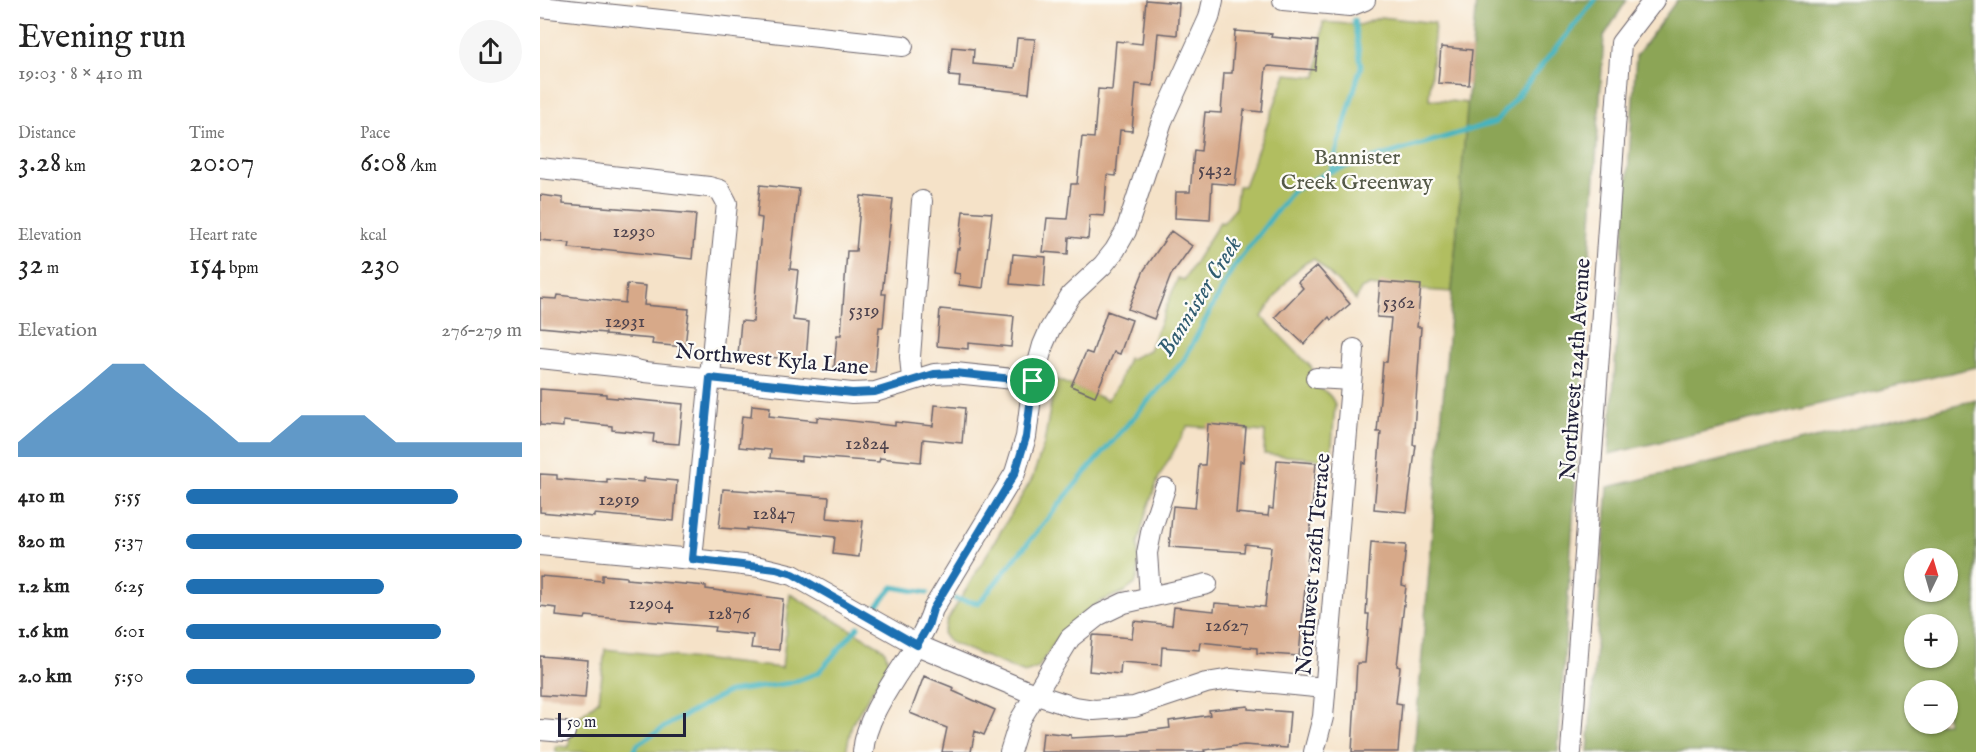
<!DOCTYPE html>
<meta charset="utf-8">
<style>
:root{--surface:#fff;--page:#f6f6f6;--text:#222;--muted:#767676;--accent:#1f6fb2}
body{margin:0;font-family:"IM FELL English",serif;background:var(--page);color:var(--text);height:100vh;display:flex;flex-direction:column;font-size:22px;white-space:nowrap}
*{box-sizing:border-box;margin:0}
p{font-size:20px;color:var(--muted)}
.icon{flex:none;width:33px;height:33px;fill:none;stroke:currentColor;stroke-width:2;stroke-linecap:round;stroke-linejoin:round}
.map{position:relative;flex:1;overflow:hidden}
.panel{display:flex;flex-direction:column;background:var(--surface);width:540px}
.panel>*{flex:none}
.needle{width:39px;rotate:5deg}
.tools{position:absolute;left:1364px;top:548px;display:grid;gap:12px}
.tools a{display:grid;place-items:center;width:54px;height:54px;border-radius:50%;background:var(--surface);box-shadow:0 2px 4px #0004;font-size:30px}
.scale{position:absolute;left:18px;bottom:15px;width:128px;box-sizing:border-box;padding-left:6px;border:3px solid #22223b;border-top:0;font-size:16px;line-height:21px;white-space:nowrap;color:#22223b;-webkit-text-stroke:4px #fdfcf7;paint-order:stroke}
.pin{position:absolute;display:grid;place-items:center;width:51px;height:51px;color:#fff;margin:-26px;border:3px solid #fff;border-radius:50%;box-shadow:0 2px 6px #0007}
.round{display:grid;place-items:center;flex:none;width:63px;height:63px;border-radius:32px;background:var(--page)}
.headline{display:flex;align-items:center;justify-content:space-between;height:102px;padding:0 18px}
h1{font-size:33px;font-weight:600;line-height:45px}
.stats{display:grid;grid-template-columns:repeat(3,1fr);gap:9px;height:102px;padding:6px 18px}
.stats div{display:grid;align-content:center}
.stats b{font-size:30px;font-weight:600}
.stats small{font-size:16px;font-weight:400}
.stats p{font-size:16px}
.chart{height:168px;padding:12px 18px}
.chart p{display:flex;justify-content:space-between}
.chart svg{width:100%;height:108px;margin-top:6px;fill:var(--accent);opacity:.7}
ul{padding:0 18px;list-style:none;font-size:20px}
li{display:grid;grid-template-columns:96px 72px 1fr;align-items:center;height:45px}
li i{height:15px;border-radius:8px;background:var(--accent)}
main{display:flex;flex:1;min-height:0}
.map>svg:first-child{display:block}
</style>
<main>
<section class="panel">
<div class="headline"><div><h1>Evening run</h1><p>19:03 · 8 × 410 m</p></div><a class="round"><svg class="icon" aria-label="share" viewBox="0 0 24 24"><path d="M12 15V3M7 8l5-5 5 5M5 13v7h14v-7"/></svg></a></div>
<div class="stats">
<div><p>Distance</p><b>3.28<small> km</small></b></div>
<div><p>Time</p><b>20:07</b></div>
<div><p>Pace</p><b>6:08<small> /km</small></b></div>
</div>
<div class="stats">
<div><p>Elevation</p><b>32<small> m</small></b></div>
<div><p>Heart rate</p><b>154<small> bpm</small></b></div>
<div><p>kcal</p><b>230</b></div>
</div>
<div class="chart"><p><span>Elevation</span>276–279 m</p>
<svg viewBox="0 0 160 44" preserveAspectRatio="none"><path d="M0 44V38L10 27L20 17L30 6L40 6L50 17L60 27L70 38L80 38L90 27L100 27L110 27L120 38L130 38L140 38L150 38L160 38V44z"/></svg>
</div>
<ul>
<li><b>410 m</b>5:55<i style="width:81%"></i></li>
<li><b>820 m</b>5:37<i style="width:100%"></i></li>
<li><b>1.2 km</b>6:25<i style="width:59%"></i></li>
<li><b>1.6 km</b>6:01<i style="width:76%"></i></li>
<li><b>2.0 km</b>5:50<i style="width:86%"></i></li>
</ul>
</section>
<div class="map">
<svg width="1436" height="752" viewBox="0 0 1436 752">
<rect width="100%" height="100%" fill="#fdfcf7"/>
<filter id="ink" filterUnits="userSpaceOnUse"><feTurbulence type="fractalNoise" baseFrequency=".0167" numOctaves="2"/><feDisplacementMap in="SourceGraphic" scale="12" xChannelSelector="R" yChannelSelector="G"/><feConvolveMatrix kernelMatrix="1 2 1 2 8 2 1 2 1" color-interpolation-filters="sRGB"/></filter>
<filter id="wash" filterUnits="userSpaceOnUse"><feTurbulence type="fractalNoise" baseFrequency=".008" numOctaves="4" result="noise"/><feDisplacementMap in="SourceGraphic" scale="24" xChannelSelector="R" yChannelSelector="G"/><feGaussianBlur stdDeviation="1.35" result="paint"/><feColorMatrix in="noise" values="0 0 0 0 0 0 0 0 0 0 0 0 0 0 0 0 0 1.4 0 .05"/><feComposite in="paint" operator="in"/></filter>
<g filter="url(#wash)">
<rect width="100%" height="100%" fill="#f5e2c8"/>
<!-- green -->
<path fill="#b1be61" stroke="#6a704e" stroke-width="1.5" d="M 841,17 L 895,23 L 889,99 L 928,103 L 912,292 L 827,286 L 821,289 L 816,300 L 774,259 C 754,265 733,300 722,317 L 772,368 L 772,385 C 783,390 791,393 795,405 L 791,460 L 724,454 L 725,432 L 648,426 L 619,477 L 606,513 L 598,544 L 598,576 L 595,584 L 584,592 L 559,602 L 541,615 L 519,636 L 498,668 L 485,673 L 409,642 L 403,633 L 407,621 L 492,479 L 504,444 L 515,379 L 567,400 L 578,385 L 588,358 L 590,359 L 609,350 L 638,278 L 644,280 L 680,222 L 683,223 L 695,209 L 698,186 L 704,186 L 746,74 L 777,77 L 783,22 L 820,25 Z
M 250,594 L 344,649 L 349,663 L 312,724 L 306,752 L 16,752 L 16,746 L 29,747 L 31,719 L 36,719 L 59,700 L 65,649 L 242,668 Z"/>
<!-- forest -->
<path fill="#8ca557" stroke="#576449" stroke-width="1.5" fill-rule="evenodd" d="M 936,0 L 1087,0 L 1064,36 L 1018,752 L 874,752 Z
M 1137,0 L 1436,0 L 1436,367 L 1069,454 L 1096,56 Z
M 1436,400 L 1436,752 L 1048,752 L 1068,487 ZM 1374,558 L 1407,558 L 1407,591 L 1374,591 ZM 1374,624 L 1407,624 L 1407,657 L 1374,657 ZM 1374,690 L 1407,690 L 1407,723 L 1374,723 Z"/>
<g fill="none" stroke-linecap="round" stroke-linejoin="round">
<!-- stream -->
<path stroke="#45b4bf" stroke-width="5" d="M 791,171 L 821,66 L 814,20
M 415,599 L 439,603 L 544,474 L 644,360 L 693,268 L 752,191 L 791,171 L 956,122 L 1055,0
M 337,606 L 353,587 L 387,593
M 93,752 L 98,744 L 131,723 L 188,692 L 250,683 L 278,673 L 318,627"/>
</g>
<g id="blocks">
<!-- building -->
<path fill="#d7a989" d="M 606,0 L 639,3 L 637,35 L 618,33 L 613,86 L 596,84 L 592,131 L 580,130 L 576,176 L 567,175 L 564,216 L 550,215 L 548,239 L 529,237 L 528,254 L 503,252 L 507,218 L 527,219 L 531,184 L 537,184 L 542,137 L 554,138 L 558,89 L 572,90 L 576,41 L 602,44 Z
M 695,31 L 732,34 L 731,37 L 778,41 L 775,70 L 729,66 L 726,68 L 722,112 L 704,110 L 695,185 L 672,183 L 670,220 L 635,218 L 636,192 L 650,192 L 654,150 L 661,151 L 665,112 L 681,113 L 684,73 L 692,73 Z
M 477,38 L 495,39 L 489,93 L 419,86 L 420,77 L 409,76 L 412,47 L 434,49 L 433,64 L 474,68 Z
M 901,47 L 932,50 L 929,85 L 898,83 Z
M 220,185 L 259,189 L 250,269 L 258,270 L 253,320 L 269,322 L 266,360 L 198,355 L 201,321 L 213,322 L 222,218 L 217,217 Z
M 0,195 L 23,198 L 23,204 L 156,214 L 152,259 L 62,249 L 62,251 L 29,248 L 30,243 L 0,240 Z
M 321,196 L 353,199 L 342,294 L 346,294 L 343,327 L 339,327 L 335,372 L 294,369 L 297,335 L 301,335 L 307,251 L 316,251 Z
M 423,211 L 452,213 L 443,288 L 419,285 L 420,274 L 414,273 L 417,249 L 419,249 Z
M 631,231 L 652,246 L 631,275 L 614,319 L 588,309 L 604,270 Z
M 473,254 L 506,257 L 504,287 L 470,284 Z
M 777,266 L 810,304 L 791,320 L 789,317 L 764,344 L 735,317 L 763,288 L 758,282 Z
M 840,282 L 881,285 L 877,327 L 881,327 L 873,445 L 876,445 L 867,512 L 834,509 L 841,432 L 837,432 L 840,399 L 843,362 L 847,362 L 851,318 L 837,317 Z
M 87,284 L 106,286 L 104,305 L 149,309 L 145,347 L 112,344 L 113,339 L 65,335 L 65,333 L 0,327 L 0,298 L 17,299 L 18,295 L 85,303 Z
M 400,309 L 474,316 L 471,347 L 428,343 L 428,349 L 397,346 Z
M 567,311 L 592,320 L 580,354 L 574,352 L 555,396 L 531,386 L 546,352 L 552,354 Z
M 0,389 L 66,394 L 66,397 L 143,404 L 139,444 L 113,442 L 114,434 L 72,430 L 72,426 L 23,421 L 23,427 L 0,425 Z
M 212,405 L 230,407 L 229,416 L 277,421 L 277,417 L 355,426 L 355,422 L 393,426 L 395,405 L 425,408 L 422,443 L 383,439 L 381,462 L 340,458 L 339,462 L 261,456 L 261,461 L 230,458 L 231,450 L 199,447 L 202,416 L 211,417 Z
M 668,424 L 706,428 L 703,462 L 700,461 L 696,513 L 728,516 L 729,508 L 733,509 L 737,460 L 776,463 L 759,656 L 717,653 L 717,648 L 660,642 L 659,650 L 622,647 L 621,665 L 581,662 L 580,674 L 549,671 L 552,636 L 554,635 L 592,638 L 594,621 L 632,625 L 634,607 L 674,611 L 675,603 L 725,607 L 731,547 L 705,544 L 704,552 L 629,547 L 633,506 L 655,508 L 659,465 L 665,465 Z
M 0,474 L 17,475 L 17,479 L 67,483 L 67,479 L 104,482 L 104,478 L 137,481 L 134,521 L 54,514 L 54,517 L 0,512 Z
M 183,489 L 289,497 L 287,518 L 323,521 L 319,557 L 293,554 L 295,537 L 207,528 L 207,530 L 179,528 Z
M 831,542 L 866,545 L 862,585 L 866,586 L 857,666 L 860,667 L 856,703 L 862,704 L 858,752 L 812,752 L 817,663 L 825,663 L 829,614 L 826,614 Z
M 62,575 L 86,577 L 86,579 L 166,586 L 166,589 L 243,599 L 239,650 L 211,648 L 213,635 L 174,631 L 175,627 L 46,616 L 45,619 L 16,616 L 17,608 L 0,606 L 0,576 L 62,581 Z
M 0,656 L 48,660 L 45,698 L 0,695 Z
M 384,676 L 414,688 L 413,691 L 455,710 L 444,735 L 435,731 L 431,752 L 402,752 L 407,728 L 370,713 Z
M 708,706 L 708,709 L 750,712 L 747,748 L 704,745 L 664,750 L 665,752 L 501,752 L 503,732 L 531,735 L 531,738 L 590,735 L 590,733 L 630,728 L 629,721 L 670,715 L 669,710 Z"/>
</g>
</g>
<g filter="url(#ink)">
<use href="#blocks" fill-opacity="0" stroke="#6c656c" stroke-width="1.5"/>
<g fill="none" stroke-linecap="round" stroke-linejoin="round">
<!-- minor casing -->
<g stroke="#6c656c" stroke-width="22">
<path id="minor" d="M 743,0 L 810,6 L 825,0
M 0,7 L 363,46
M 0,168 L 169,187 L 180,190 L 187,203 L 152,559
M 0,358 L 83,367 L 105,372 L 312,393 L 335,392 L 394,374 L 415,373 L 493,381
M 776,378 L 811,380
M 372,379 L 370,357 L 382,201
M 0,545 L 152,559 L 220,567 L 253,575 L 377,645 L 494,694 L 534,707 L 554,710 L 594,707 L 666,683 L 691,679 L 785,688
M 610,596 L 607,553 L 612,528 L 625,488
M 0,730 L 25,732
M 323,752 C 327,702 377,658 393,609 L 475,473 L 486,437 L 493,381 L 503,345 L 510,329 L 531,295 L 563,265 L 575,250 L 586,231 L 622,121 L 669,18 L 673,0
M 470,752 L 480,720 L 530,638 L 559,615 L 584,603 L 667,584
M 774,752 L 783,717 L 814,349
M 1031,752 L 1081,43 L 1114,0"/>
</g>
<!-- minor -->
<use href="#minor" stroke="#fff" stroke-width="20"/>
</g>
</g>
<g fill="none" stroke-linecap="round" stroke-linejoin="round" filter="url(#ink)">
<!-- route casing -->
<g stroke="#fff" stroke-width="12">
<path id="route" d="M 415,373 L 493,381 L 486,437 L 475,473 L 393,609 L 388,626 L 377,645 L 253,574 L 236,569 L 152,559 L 170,378 L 312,393 L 335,392 L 394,374 Z"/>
</g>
<!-- route -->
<use href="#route" stroke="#1f6fb2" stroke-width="8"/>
</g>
<g text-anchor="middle" stroke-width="4.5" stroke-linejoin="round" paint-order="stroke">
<!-- number labels -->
<g font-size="20" fill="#4f444e">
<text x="675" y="175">5432</text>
<text x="94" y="237">12930</text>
<text x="859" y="308">5362</text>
<text x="324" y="316">5319</text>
<text x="85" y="327">12931</text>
<text x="327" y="449">12824</text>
<text x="79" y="505">12919</text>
<text x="234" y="519">12847</text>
<text x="111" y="609">12904</text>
<text x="189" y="619">12876</text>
<text x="687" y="631">12627</text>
</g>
<!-- park labels -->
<g font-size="22" fill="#545948" stroke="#fdfcf7">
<text x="817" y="164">Bannister<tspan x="817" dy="25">Creek Greenway</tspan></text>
</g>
<!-- street labels -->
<g font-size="22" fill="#22223b" stroke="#fdfcf7">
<text transform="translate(232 358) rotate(5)" y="8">Northwest Kyla Lane</text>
<text transform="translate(1034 369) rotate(-86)" y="8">Northwest 124th Avenue</text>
<text transform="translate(772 564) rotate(-85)" y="8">Northwest 126th Terrace</text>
</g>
<!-- water labels -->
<g font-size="24" font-style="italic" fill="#305c70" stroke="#fdfcf7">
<text transform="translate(659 296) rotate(-58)" y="8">Bannister Creek</text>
</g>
</g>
</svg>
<div class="tools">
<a><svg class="needle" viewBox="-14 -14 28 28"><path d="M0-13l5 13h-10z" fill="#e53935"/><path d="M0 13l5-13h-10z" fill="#767676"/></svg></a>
<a>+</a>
<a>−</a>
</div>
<div class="scale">50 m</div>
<div class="pin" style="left:493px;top:381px;background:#1e9e55"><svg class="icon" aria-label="arrive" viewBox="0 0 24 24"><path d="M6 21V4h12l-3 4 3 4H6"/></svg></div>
</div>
</main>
